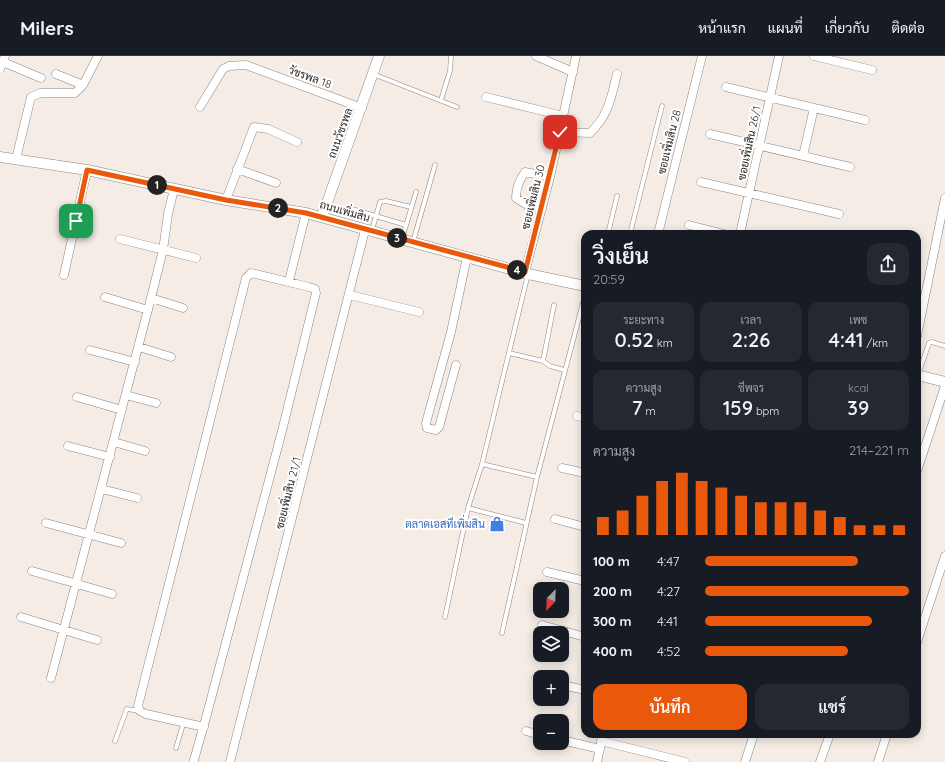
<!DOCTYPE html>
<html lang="th">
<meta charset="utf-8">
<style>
:root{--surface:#171b24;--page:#242831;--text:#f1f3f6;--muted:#9ea1a6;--line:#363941;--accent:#ea580c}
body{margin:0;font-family:Quicksand,Sarabun,sans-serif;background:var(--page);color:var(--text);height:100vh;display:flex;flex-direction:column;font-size:15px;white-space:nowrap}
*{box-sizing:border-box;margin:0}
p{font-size:13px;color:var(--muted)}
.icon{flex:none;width:22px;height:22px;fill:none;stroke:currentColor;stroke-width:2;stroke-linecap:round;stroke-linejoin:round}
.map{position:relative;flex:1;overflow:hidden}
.sheet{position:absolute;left:581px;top:174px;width:340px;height:508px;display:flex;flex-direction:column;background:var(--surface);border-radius:12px;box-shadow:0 2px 10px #0003}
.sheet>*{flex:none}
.needle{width:26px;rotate:203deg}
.fabs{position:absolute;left:533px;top:526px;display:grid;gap:8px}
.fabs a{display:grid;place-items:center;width:36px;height:36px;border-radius:8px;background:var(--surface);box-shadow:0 2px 10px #0003;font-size:20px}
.pin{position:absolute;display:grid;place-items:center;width:34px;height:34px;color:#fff;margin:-17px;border-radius:8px;box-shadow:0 2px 6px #0006}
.km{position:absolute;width:20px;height:20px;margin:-10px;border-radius:50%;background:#222;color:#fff;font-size:11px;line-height:20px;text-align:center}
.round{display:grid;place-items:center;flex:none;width:42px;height:42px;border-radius:12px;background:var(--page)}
.overview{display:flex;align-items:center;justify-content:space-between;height:68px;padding:0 12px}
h1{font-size:22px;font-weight:600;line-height:30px}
.figures{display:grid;grid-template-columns:repeat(3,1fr);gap:6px;height:68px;padding:4px 12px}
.figures div{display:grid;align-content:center;border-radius:10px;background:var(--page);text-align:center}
.figures b{font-size:20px;font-weight:600}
.figures small{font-size:11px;font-weight:400}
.figures p{font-size:11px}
.chart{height:112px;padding:8px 12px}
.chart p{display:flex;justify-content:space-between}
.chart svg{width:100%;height:72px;margin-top:4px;stroke:var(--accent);stroke-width:6}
.cta{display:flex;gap:8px;margin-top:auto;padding:8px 12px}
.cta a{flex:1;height:46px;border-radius:12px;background:var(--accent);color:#fff;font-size:16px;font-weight:600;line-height:46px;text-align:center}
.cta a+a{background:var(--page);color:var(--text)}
ul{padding:0 12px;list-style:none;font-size:13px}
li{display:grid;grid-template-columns:64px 48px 1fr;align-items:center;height:30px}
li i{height:10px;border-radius:5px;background:var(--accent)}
header{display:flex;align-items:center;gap:24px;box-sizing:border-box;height:56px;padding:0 20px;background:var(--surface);border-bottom:1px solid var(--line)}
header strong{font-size:19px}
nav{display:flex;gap:22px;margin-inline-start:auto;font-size:14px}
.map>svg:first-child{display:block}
</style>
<header>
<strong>Milers</strong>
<nav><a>หน้าแรก</a><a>แผนที่</a><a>เกี่ยวกับ</a><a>ติดต่อ</a></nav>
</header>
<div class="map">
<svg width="945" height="706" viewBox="0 0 945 706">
<rect width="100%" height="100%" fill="#f6ece6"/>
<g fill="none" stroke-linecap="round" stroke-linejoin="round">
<!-- service casing -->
<g stroke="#8d847e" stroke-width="5">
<path id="service" d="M 373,18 L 457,51
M 441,44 L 450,15 L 451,0
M 352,153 L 406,169
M 372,174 L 380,146 L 386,145 L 411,151
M 608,178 L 617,140
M 630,178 L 662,50
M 402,183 L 416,136
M 413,186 L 435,109
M 509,297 L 543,305 L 550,310 L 564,314
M 543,305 L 554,249
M 918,319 L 929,287 L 932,286 L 945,290
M 482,408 L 537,421
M 468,452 L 526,467
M 445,561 L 468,452 L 482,408 L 528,218
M 502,577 L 537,421 L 585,239
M 115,685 L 126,655 L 127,653 L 140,655
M 176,692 L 184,665"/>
</g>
<!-- minor casing -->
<g stroke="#8d847e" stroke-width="9">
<path id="minor" d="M 536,0 L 573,16
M 814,0 L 872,14
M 3,6 L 41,22
M 0,13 L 5,0
M 56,18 L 83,29
M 726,31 L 865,64
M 486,41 L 563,60
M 200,51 L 223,13 L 229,10 L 246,9 L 362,52
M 560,76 L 590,77 C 609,59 611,42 617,18
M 710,78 L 850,111
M 803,100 L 814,52
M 16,103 L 31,41 L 40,37 L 75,37 L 83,29 L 98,0
M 237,113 L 276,127
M 701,126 L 839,158
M 226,144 L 254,71 L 268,73 L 297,86
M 542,152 L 527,149 L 516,142 C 516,133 520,123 525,116 L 550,121
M 689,169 L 724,178
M 658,178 L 702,0
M 740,178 L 779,0
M 120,183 L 196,202
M 525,216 L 550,121 L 576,0
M 64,219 L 87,114
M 289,225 L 306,157
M 350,239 L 419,256
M 105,241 L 148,254
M 151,242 L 183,252
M 917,280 L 945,142
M 139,291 L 171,301
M 90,294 L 135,306
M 456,309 L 439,371 L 436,374 L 427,372 L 426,367 L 451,276 L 467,201
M 126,339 L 156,347
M 77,341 L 122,354
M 577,360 L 585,362
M 114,386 L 145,395
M 68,390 L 110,401
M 562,412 L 585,417
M 917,415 L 945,330
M 102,433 L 137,442
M 555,463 L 585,471
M 46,467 L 121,487
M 32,515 L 112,538
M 547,516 L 585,525
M 21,561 L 97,584
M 542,569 L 585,581
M 917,586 L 945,500
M 51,622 L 151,242 L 163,194 L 168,158 L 174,133
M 536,622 L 540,623
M 562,629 L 585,634
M 526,675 L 540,679
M 562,684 L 600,693
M 601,685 L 685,706
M 194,704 L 207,658 L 282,375 L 316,237 L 315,233 L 309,231 L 251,217 L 246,222 L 138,650 L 140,655 L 146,658 L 204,671
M 230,706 L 365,174
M 597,706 L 603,678
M 745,706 L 754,678
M 820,706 L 830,678
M 878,706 L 887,678"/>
</g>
<!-- tertiary casing -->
<g stroke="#8d847e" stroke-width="11">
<path id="tertiary" d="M 0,101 L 87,114 L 226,144 L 306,157 L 528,218 L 585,230
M 322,161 L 379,0
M 917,319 L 945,326"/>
</g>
<!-- service -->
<use href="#service" stroke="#fff" stroke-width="4"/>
<!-- minor -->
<use href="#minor" stroke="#fff" stroke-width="8"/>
<!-- tertiary -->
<use href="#tertiary" stroke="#fff" stroke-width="10"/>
</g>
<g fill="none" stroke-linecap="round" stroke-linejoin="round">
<!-- route casing -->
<g stroke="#fff" stroke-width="8">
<path id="route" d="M 76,165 L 87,114 L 226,144 L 306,157 L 525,216 L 560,76"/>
</g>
<!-- route -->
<use href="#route" stroke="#ea580c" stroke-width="5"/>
</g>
<!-- icons -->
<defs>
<g id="shop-bare" transform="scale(1.2)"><path d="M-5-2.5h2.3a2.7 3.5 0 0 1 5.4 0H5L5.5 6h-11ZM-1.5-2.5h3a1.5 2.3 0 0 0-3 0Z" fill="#3f7fe0" stroke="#fff" stroke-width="2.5" paint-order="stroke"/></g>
</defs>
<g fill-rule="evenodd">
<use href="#shop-bare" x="497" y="468"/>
</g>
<g text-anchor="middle" stroke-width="4" stroke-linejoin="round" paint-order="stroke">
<!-- street labels -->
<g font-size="11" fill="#2c2826" stroke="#fff">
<text transform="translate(310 21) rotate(20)" y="4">วัชรพล 18</text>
<text transform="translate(340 77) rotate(-70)" y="4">ถนนวัชรพล</text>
<text transform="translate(669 86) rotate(-76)" y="4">ซอยเพิ่มสิน 28</text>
<text transform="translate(749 87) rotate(-78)" y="4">ซอยเพิ่มสิน 26/1</text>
<text transform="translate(533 141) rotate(-76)" y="4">ซอยเพิ่มสิน 30</text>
<text transform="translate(345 155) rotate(16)" y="4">ถนนเพิ่มสิน</text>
<text transform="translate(288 437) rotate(-76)" y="4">ซอยเพิ่มสิน 21/1</text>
</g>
<!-- shop labels -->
<g font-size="11" fill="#366cbe" stroke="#fff" text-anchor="end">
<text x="485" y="472">ตลาดเอสทีเพิ่มสิน</text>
</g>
</g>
</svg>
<div class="fabs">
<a><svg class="needle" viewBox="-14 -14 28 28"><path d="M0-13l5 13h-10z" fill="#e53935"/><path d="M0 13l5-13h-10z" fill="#9ea1a6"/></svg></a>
<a><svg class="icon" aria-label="layers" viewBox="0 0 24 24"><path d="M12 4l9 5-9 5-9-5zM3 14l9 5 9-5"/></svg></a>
<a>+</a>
<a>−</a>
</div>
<div class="pin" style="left:76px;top:165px;background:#1e9e55"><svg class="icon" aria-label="arrive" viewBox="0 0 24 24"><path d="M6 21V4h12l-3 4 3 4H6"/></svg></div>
<div class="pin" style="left:560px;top:76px;background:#d93025"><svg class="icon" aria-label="check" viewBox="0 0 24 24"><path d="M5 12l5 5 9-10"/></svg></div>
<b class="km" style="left:157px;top:129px">1</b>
<b class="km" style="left:278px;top:152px">2</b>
<b class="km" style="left:397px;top:182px">3</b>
<b class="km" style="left:517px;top:214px">4</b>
<section class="sheet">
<div class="overview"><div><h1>วิ่งเย็น</h1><p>20:59</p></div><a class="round"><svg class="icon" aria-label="share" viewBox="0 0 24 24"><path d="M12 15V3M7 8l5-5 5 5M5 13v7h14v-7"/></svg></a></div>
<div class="figures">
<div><p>ระยะทาง</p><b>0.52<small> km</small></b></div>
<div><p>เวลา</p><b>2:26</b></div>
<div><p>เพซ</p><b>4:41<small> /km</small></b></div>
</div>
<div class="figures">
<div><p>ความสูง</p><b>7<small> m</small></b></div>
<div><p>ชีพจร</p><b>159<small> bpm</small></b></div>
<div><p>kcal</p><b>39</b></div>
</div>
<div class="chart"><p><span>ความสูง</span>214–221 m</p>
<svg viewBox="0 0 160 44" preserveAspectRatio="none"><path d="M5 44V33M15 44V29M25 44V20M35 44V11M45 44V6M55 44V11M65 44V15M75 44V20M85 44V24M95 44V24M105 44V24M115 44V29M125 44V33M135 44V38M145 44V38M155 44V38"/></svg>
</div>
<ul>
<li><b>100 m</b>4:47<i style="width:75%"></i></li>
<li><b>200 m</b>4:27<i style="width:100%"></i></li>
<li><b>300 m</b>4:41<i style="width:82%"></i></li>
<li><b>400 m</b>4:52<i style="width:70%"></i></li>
</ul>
<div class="cta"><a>บันทึก</a><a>แชร์</a></div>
</section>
</div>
